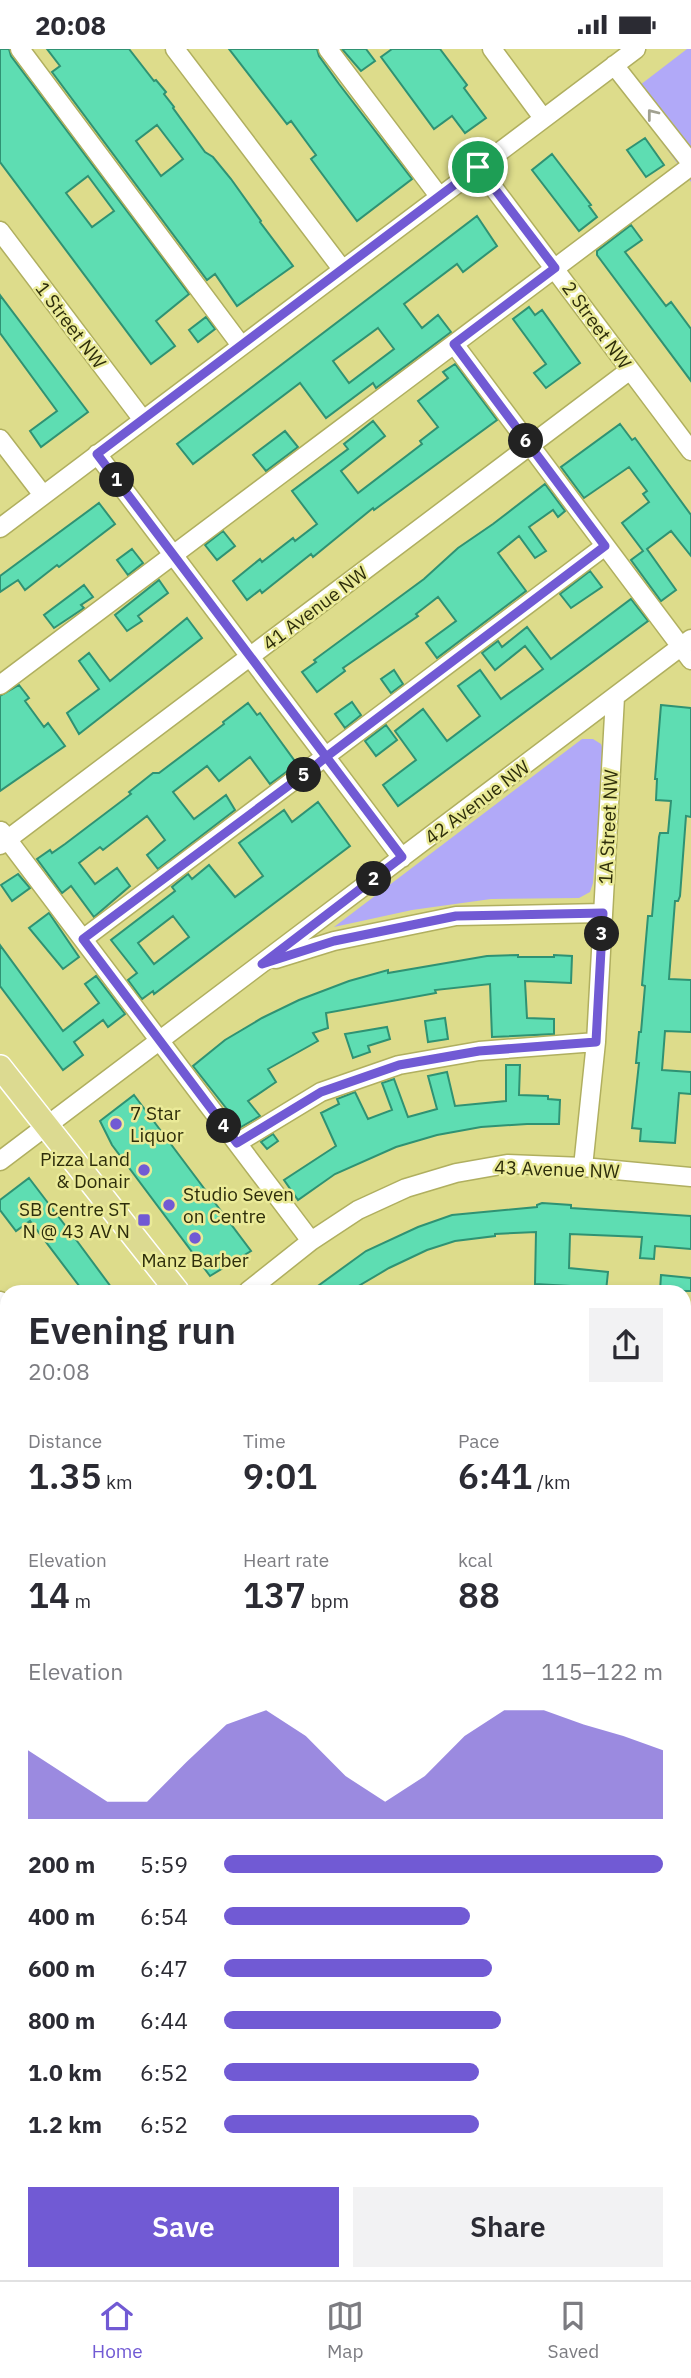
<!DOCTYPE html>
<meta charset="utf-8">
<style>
:root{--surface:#fff;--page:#f2f2f3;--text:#2b2b33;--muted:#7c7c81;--line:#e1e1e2;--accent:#715ad4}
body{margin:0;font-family:"IBM Plex Sans",sans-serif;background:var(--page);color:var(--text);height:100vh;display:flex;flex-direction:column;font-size:26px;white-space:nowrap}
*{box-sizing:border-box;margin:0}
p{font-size:23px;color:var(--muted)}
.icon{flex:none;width:38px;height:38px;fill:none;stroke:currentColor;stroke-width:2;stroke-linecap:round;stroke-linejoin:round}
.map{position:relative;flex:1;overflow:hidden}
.side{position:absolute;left:0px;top:1236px;width:691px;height:996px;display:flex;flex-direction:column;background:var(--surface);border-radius:21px 21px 0 0;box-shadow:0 4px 10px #0003}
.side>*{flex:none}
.pin{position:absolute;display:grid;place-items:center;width:60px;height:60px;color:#fff;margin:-30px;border:4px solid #fff;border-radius:50%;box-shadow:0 2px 7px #0007}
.km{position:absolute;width:35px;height:35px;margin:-18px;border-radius:50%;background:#222;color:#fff;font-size:19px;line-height:35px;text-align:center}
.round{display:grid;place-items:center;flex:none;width:74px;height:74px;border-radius:0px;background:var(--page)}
.head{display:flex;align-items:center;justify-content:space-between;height:119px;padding:0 28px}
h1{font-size:38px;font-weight:600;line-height:52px}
.metrics{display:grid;grid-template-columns:repeat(3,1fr);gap:10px;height:119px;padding:7px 28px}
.metrics div{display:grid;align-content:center}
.metrics b{font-size:35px;font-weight:600}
.metrics small{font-size:19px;font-weight:400}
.metrics p{font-size:19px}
.chart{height:196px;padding:14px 28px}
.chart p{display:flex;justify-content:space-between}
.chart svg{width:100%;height:126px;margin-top:7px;fill:var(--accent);opacity:.7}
.action{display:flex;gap:14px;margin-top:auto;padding:14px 28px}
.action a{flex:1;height:80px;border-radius:0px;background:var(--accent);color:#fff;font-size:28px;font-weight:600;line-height:80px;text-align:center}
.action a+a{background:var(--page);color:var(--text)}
ul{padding:0 28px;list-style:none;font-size:23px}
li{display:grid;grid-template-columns:112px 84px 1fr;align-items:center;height:52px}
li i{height:18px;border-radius:9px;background:var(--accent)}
.status{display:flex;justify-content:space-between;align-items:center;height:49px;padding:0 35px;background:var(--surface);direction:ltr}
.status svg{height:19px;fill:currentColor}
.menu{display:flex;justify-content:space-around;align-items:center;height:98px;border-top:2px solid var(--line);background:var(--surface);font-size:19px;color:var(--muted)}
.menu a{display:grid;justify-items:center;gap:4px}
.menu .current{color:var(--accent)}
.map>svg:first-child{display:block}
</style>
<div class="status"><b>20:08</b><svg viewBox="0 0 49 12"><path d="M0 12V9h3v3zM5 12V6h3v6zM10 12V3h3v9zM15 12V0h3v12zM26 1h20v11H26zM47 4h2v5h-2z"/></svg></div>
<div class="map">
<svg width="691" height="2231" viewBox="0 0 691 2231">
<rect width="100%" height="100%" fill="#dddc8b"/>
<!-- green -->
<path fill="#b1a9f8" d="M 687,0 L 691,0 L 691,133 L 627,46 Z
M 582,690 L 593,690 L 601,695 L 604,704 L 593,834 L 590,843 L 579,849 L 491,850 L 412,861 L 334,878 Z
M 684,1531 L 691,1531 L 691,1865 L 684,1856 Z
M 4,1782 L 7,1785 L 7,2035 L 0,2034 L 0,1787 Z"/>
<!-- building -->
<path fill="#5eddb2" stroke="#2f9273" stroke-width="2" fill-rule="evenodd" d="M 0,0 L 9,0 L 11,7 L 189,245 L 156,272 L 175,297 L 151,315 L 0,113 ZM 88,127 L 114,162 L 92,178 L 66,144 Z
M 47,0 L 129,0 L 154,32 L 156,31 L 166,43 L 164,45 L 174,58 L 173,59 L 205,103 L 213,108 L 231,130 L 261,172 L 260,173 L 293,217 L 237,257 L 215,225 L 207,231 L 52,23 L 60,17 ZM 157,76 L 183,110 L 161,127 L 136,92 Z
M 229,0 L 317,0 L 319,7 L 339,35 L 412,130 L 357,172 L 311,110 L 316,106 L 291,72 L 287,75 Z
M 342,0 L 366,0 L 375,12 L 361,22 Z
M 392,0 L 440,0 L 467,36 L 464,39 L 486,69 L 465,84 L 452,67 L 434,80 L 381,8 Z
M 645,89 L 664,116 L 646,128 L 627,101 Z
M 552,105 L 591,156 L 589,157 L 597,168 L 579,182 L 532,121 Z
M 477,167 L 497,197 L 463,223 L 457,215 L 404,255 L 422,279 L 438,266 L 451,283 L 376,339 L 373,334 L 326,369 L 300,334 L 193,415 L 177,395 ZM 378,279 L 394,300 L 349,334 L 333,312 Z
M 631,176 L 642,191 L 625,203 L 666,257 L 671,253 L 691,280 L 691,332 L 597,206 L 597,202 Z
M 0,246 L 88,363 L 41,398 L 30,382 L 57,362 L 0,284 Z
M 529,258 L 535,266 L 542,261 L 580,314 L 546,339 L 534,324 L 546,315 L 513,270 Z
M 206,268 L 215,280 L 198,293 L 189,281 Z
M 455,315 L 497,371 L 374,461 L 373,459 L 313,508 L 311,505 L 262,544 L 260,541 L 247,551 L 233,532 L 260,510 L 262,513 L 293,489 L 295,492 L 317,475 L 292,442 L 348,400 L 344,395 L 373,372 L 385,387 L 341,422 L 358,444 L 422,395 L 420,392 L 438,378 L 418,352 L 448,329 L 443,323 Z
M 620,375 L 632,391 L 635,389 L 691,466 L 691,507 L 671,482 L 647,500 L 676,541 L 661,552 L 631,511 L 643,502 L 622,474 L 649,453 L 643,445 L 647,442 L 629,418 L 584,449 L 561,418 Z
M 285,382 L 298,398 L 266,422 L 253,406 Z
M 545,435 L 565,462 L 558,468 L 553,461 L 529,478 L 546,502 L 535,509 L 519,487 L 498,504 L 526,542 L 437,609 L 426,594 L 456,572 L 438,548 L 416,565 L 418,567 L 343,619 L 345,622 L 317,643 L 302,623 L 316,613 L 314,611 L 424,530 L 458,499 L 493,475 Z
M 99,454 L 115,475 L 59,518 L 57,516 L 25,541 L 18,531 L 0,543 L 0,527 Z
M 223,482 L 235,497 L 217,511 L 205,496 Z
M 132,500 L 143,514 L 128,526 L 117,511 Z
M 590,522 L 602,538 L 571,559 L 560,545 Z
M 159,531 L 168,544 L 138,567 L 142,572 L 127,582 L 115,566 Z
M 84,536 L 93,548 L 81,556 L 84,559 L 54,579 L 44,566 Z
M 631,550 L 648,572 L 398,757 L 383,736 L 416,711 L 395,682 L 423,660 L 447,692 L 480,667 L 458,637 L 480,621 L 501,650 L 543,620 L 525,597 L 495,621 L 482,604 L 498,592 L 502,598 L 527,578 L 551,610 Z
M 187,569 L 202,589 L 79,685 L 67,664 L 99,640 L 79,612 L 89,604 L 110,632 Z
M 394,621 L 403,635 L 391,644 L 381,630 Z
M 19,636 L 29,649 L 25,652 L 44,678 L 48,674 L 65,697 L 0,742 L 0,647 Z
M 352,653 L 361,666 L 345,679 L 335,665 Z
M 248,654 L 257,666 L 260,664 L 297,715 L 270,735 L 250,708 L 219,732 L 207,717 L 173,743 L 194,770 L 226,746 L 235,761 L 158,820 L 147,806 L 165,791 L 147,767 L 103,801 L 100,798 L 79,814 L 95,835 L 117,819 L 130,837 L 94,868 L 71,837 L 62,844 L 37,810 L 50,801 L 52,804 L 65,795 L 131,745 L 129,743 L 153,724 L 159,724 L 224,675 L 223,673 Z
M 661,656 L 691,659 L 691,768 L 686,767 L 680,847 L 678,852 L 675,852 L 669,930 L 691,931 L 691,983 L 665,982 L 662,1021 L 691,1023 L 691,1045 L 679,1044 L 675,1094 L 640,1092 L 641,1080 L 632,1079 L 639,1014 L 636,1014 L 639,983 L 641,983 L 645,937 L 642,936 L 648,867 L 652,867 L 659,788 L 660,784 L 668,784 L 671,752 L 656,751 L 657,730 L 655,730 Z
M 386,676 L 397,691 L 376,707 L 365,692 Z
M 318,753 L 350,797 L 154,945 L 153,942 L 142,950 L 128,931 L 137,924 L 111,891 L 175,842 L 172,838 L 188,825 L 192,830 L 209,816 L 235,848 L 263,827 L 239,794 L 284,761 L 292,773 ZM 173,867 L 189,888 L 154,915 L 138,894 Z
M 18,825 L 30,839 L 12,852 L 1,836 Z
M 49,864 L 79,908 L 63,920 L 29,879 Z
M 0,896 L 63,982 L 99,954 L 85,935 L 96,927 L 125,965 L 108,978 L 103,971 L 74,993 L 83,1006 L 63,1021 L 0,937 Z
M 518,906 L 518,908 L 554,908 L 554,906 L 572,907 L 571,934 L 525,932 L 527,969 L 554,970 L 554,985 L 492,988 L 490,935 L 435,941 L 436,944 L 326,964 L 328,979 L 313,984 L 318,992 L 268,1020 L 276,1033 L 248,1052 L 260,1067 L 241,1078 L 193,1017 L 225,991 L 262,969 L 299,951 L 349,932 L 388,921 L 388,924 L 487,907 Z
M 445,969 L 448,990 L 428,993 L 425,972 Z
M 387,978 L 390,990 L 368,997 L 370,1003 L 353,1009 L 345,985 Z
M 506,1016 L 520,1016 L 519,1046 L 548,1047 L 548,1050 L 560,1051 L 559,1075 L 527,1075 L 481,1078 L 437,1086 L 396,1098 L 335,1125 L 298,1151 L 284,1131 L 336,1097 L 321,1064 L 339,1055 L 337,1050 L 355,1043 L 368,1070 L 392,1061 L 382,1034 L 394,1030 L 408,1068 L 437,1060 L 428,1027 L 447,1023 L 455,1057 L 506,1052 Z
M 134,1046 L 251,1202 L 210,1227 L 112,1096 L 100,1072 Z
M 273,1085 L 278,1092 L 267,1100 L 261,1093 Z
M 29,1129 L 77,1192 L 114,1242 L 83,1242 L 30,1172 L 16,1182 L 0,1161 L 0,1151 Z
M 542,1154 L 571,1156 L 571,1159 L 691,1167 L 691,1200 L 655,1197 L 654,1210 L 640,1209 L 642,1188 L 570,1185 L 569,1219 L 608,1223 L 606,1242 L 570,1242 L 570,1237 L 535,1235 L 536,1183 L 495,1185 L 495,1187 L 455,1192 L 427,1201 L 389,1219 L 350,1242 L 311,1242 L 366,1202 L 418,1178 L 452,1166 L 537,1158 L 537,1156 Z
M 661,1226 L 691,1229 L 691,1242 L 660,1242 Z"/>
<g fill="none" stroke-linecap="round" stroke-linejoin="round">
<!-- minor casing -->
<g stroke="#b0af5f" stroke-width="21">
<path id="minor" d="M 20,0 L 240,295
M 175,0 L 342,220
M 328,0 L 439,147
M 492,0 L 543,69
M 614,16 L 691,114
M 478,118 L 691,402
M 0,182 L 143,371
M 454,295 L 691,611
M 0,390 L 43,446
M 97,405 L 402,809
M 0,479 L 636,0
M 0,636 L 691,117
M 1,782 L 311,1192
M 0,796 L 630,321
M 83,890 L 605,497
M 276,910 L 334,892 L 456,867 L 603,864
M 237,1094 L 321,1043 L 399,1016 L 479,1002 L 596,993
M 0,1112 L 691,590
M 583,1118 L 596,993 L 615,648
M 248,1242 L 311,1192 L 358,1161 L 406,1139 L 456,1124 L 507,1115 L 583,1118 L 691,1128
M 0,1252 L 7,1261
M 684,1271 L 691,1272
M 684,1380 L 691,1381
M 0,1434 L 7,1443
M 685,1492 L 691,1406
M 0,1654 L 7,1663
M 684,2019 L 691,2017
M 684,2139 L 691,2147
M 0,2202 L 7,2209
M 21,2224 L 27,2231
M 604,2224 L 609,2231"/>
</g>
<!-- major casing -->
<g stroke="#fff" stroke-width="26">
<path id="major" d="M 0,1018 L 177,1242
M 684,1910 L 691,1914
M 684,1948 L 691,1957"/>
</g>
<!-- minor -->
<use href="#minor" stroke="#fff" stroke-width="18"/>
<!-- major -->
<use href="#major" stroke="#dcda91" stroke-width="23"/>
</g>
<!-- one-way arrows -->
<defs><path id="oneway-chevron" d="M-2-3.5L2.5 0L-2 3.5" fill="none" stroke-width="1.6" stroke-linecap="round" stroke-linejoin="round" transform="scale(1.75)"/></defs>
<use stroke="#a1a191" href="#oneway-chevron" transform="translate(652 65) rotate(-128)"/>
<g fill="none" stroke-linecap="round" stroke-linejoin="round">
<!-- route casing -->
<g stroke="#fff" stroke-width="14">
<path id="route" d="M 478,118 L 97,405 L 402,808 L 262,915 L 334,892 L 456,867 L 603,864 L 596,993 L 479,1002 L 399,1016 L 321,1043 L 237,1094 L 83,890 L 315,717 L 326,708 L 605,497 L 454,295 L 555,219 L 478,118"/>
</g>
<!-- route -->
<use href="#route" stroke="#715ad4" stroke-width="9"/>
</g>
<!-- markers -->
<g fill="#715ad4" stroke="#eaea98" stroke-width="2.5">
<circle cx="116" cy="1075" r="7"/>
<circle cx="144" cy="1121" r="7"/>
<circle cx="169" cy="1156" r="7"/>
<rect x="137" y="1164" width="14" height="14" rx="3.5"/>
<circle cx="195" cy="1189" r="7"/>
</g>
<g text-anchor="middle" stroke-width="5" stroke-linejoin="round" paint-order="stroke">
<!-- street labels -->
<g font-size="19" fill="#2e2e0b" stroke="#eaea98">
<text transform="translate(71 276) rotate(53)" y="7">1 Street NW</text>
<text transform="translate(597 276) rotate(54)" y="7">2 Street NW</text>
<text transform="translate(315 559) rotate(-37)" y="7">41 Avenue NW</text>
<text transform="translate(477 753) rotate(-37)" y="7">42 Avenue NW</text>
<text transform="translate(608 778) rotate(-87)" y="7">1A Street NW</text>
<text transform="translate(557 1120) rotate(2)" y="7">43 Avenue NW</text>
</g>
<!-- poi labels -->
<g font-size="19" fill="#2e2e0b" stroke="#eaea98" text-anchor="start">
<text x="130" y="1071">7 Star<tspan x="130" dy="22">Liquor</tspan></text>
<text x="130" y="1117" text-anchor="end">Pizza Land<tspan x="130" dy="22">&amp; Donair</tspan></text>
<text x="183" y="1152">Studio Seven<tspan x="183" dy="22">on Centre</tspan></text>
<text x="130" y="1167" text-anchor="end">SB Centre ST<tspan x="130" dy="22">N @ 43 AV N</tspan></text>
<text x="195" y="1218" text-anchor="middle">Manz Barber</text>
</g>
</g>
</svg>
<div class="pin" style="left:478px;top:118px;background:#1e9e55"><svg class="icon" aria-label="arrive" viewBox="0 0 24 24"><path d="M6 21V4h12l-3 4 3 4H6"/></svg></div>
<b class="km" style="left:117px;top:431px">1</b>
<b class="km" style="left:374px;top:830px">2</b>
<b class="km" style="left:602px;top:885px">3</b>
<b class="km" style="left:224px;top:1077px">4</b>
<b class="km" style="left:304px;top:726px">5</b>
<b class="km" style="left:526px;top:392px">6</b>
<section class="side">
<div class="head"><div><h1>Evening run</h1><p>20:08</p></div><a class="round"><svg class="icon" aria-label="share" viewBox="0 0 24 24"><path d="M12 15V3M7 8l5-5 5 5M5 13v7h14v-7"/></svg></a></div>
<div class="metrics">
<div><p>Distance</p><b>1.35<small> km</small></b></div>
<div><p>Time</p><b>9:01</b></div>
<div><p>Pace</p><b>6:41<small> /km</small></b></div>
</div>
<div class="metrics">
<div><p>Elevation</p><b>14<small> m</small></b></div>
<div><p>Heart rate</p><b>137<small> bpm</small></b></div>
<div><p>kcal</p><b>88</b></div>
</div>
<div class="chart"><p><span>Elevation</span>115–122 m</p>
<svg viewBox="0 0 160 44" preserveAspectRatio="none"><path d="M0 44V20L10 29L20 38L30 38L40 24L50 11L60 6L70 15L80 29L90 38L100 29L110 15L120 6L130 6L140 11L150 15L160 20V44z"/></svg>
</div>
<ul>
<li><b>200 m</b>5:59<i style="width:100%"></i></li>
<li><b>400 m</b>6:54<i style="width:56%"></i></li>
<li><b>600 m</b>6:47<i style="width:61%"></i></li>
<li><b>800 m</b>6:44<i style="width:63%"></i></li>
<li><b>1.0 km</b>6:52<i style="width:58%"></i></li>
<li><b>1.2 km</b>6:52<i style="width:58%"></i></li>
</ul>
<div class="action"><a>Save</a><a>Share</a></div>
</section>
</div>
<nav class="menu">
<a class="current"><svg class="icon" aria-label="home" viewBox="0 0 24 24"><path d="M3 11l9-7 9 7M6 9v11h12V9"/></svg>Home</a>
<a><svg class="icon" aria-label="map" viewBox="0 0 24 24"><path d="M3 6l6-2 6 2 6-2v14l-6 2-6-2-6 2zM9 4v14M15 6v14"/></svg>Map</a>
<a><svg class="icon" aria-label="saved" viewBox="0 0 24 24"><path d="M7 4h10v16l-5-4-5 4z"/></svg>Saved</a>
</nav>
